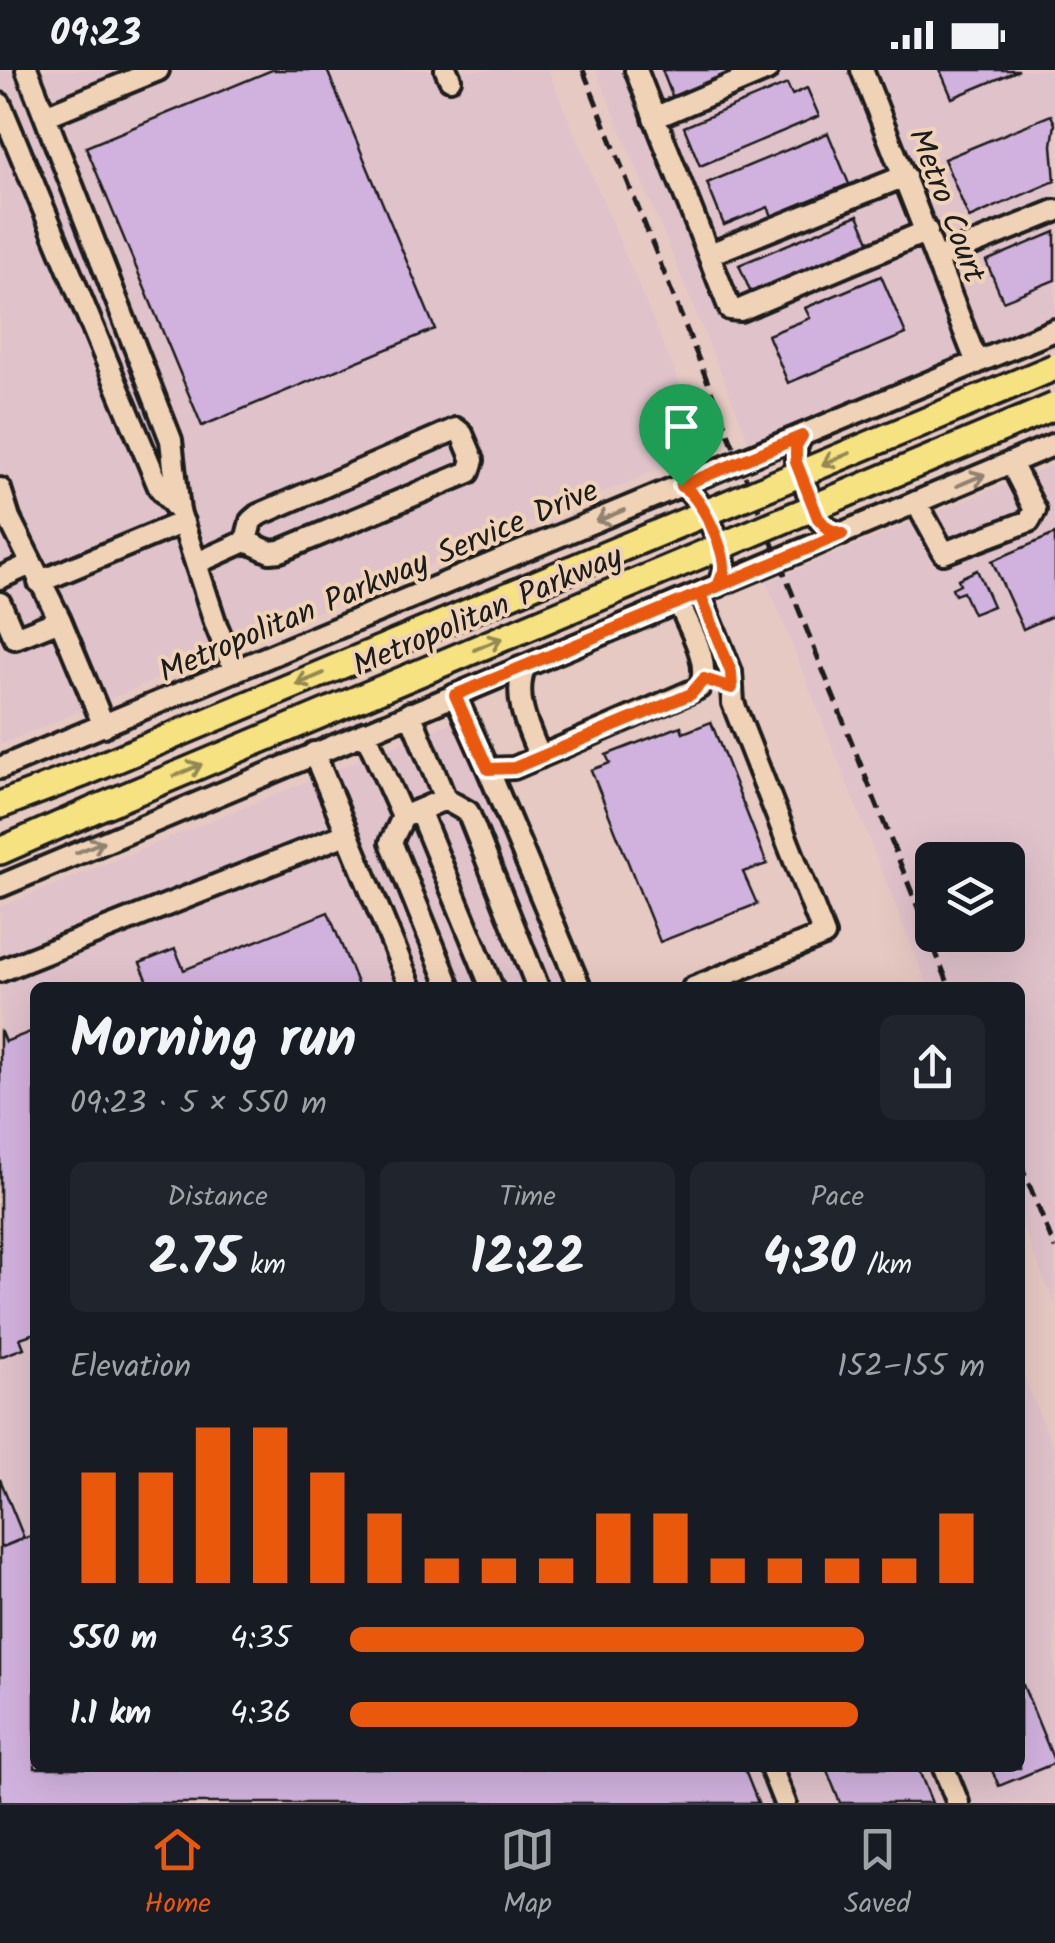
<!DOCTYPE html>
<meta charset="utf-8">
<style>
:root{--surface:#171b24;--page:#20242c;--text:#f1f3f6;--muted:#9ea1a6;--line:#363941;--accent:#ea580c}
body{margin:0;font-family:Kalam,sans-serif;background:var(--page);color:var(--text);height:100vh;display:flex;flex-direction:column;font-size:38px;white-space:nowrap}
*{box-sizing:border-box;margin:0}
p{font-size:32px;color:var(--muted)}
.icon{flex:none;width:55px;height:55px;fill:none;stroke:currentColor;stroke-width:2;stroke-linecap:round;stroke-linejoin:round}
.map{position:relative;flex:1;overflow:hidden}
.panel{position:absolute;left:30px;top:912px;width:995px;height:790px;display:flex;flex-direction:column;background:var(--surface);border-radius:15px;box-shadow:0 10px 40px #0002}
.panel>*{flex:none}
.fabs{position:absolute;left:915px;top:772px;display:grid;gap:20px}
.fabs a{display:grid;place-items:center;width:110px;height:110px;border-radius:15px;background:var(--surface);box-shadow:0 10px 40px #0002;font-size:50px}
.pin{position:absolute;display:grid;place-items:center;width:85px;height:85px;color:#fff;margin:-102px -42px;border-radius:50% 50% 50% 0;rotate:-45deg;box-shadow:0 0 10px #0007}
.pin .icon{rotate:45deg}
.round{display:grid;place-items:center;flex:none;width:105px;height:105px;border-radius:15px;background:var(--page)}
.overview{display:flex;align-items:center;justify-content:space-between;height:170px;padding:0 40px}
h1{font-size:55px;font-weight:700;line-height:75px}
.stats{display:grid;grid-template-columns:repeat(3,1fr);gap:15px;height:170px;padding:10px 40px}
.stats div{display:grid;align-content:center;border-radius:15px;background:var(--page);text-align:center}
.stats b{font-size:50px;font-weight:700}
.stats small{font-size:28px;font-weight:400}
.stats p{font-size:28px}
.chart{height:280px;padding:20px 40px}
.chart p{display:flex;justify-content:space-between}
.chart svg{width:100%;height:180px;margin-top:10px;stroke:var(--accent);stroke-width:6}
ul{padding:0 40px;list-style:none;font-size:32px}
li{display:grid;grid-template-columns:160px 120px 1fr;align-items:center;height:75px}
li i{height:25px;border-radius:12px;background:var(--accent)}
.status{display:flex;justify-content:space-between;align-items:center;height:70px;padding:0 50px;background:var(--surface);direction:ltr}
.status svg{height:28px;fill:currentColor}
.tabs{display:flex;justify-content:space-around;align-items:center;height:140px;border-top:2px solid var(--line);background:var(--surface);font-size:28px;color:var(--muted)}
.tabs a{display:grid;justify-items:center;gap:5px}
.tabs .on{color:var(--accent)}
.map>svg:first-child{display:block}
</style>
<div class="status"><b>09:23</b><svg viewBox="0 0 49 12"><path d="M0 12V9h3v3zM5 12V6h3v6zM10 12V3h3v9zM15 12V0h3v12zM26 1h20v11H26zM47 4h2v5h-2z"/></svg></div>
<div class="map">
<svg width="1055" height="1733" viewBox="0 0 1055 1733">
<rect width="100%" height="100%" fill="#e7c9c3"/>
<filter id="ink" filterUnits="userSpaceOnUse"><feTurbulence type="fractalNoise" baseFrequency=".01" numOctaves="2"/><feDisplacementMap in="SourceGraphic" scale="20" xChannelSelector="R" yChannelSelector="G"/><feConvolveMatrix kernelMatrix="1 2 1 2 8 2 1 2 1" color-interpolation-filters="sRGB"/></filter>
<g filter="url(#ink)">
<!-- built -->
<path fill="#e0c2cb" fill-rule="evenodd" d="M 0,0 L 548,0 L 707,379 L 0,675 Z
M 596,0 L 1055,0 L 1055,249 L 751,376 Z
M 1054,394 L 1055,396 L 1055,1237 L 1020,1149 L 1020,918 L 928,917 L 767,512 ZM 932,790 L 1008,790 L 1008,865 L 932,865 Z
M 457,650 L 562,917 L 35,918 L 35,1698 L 1020,1698 L 1020,1297 L 1055,1382 L 1055,1733 L 0,1733 L 0,837 Z"/>
<!-- building -->
<path fill="#d1b2de" stroke="#1c1c1c" stroke-width="2.5" d="M 272,0 L 327,0 L 435,259 L 202,356 L 86,77 Z
M 662,0 L 742,0 L 673,28 Z
M 940,0 L 1019,0 L 952,28 Z
M 787,14 L 792,25 L 807,18 L 819,46 L 700,96 L 684,57 Z
M 1051,45 L 1055,54 L 1052,75 L 1055,111 L 969,148 L 944,89 Z
M 828,63 L 849,114 L 772,146 L 768,137 L 724,155 L 707,113 Z
M 858,145 L 872,178 L 753,228 L 739,195 Z
M 1055,162 L 1055,210 L 1003,231 L 986,191 Z
M 881,206 L 906,264 L 788,313 L 768,265 L 810,248 L 805,238 Z
M 1055,464 L 1055,545 L 1023,559 L 992,491 Z
M 977,500 L 993,536 L 973,544 L 963,522 L 955,525 L 952,518 L 960,514 L 958,509 Z
M 711,652 L 767,794 L 743,802 L 757,834 L 660,872 L 591,700 L 610,693 L 606,685 L 681,656 L 683,663 Z
M 328,842 L 359,918 L 141,918 L 149,914 L 140,893 L 175,879 L 184,900 Z
M 0,960 L 5,972 L 35,960 L 35,1263 L 20,1268 L 24,1278 L 0,1287 Z
M 0,1409 L 24,1468 L 0,1478 Z
M 35,1464 L 35,1698 L 744,1698 L 758,1733 L 0,1733 L 0,1478 Z
M 1023,1615 L 1055,1693 L 999,1716 L 991,1698 L 1020,1698 L 1020,1616 Z
M 826,1698 L 918,1698 L 932,1733 L 840,1733 Z"/>
<g fill="none" stroke-linecap="round" stroke-linejoin="round">
<!-- minor casing -->
<g stroke="#1c1c1c" stroke-width="28">
<path id="minor" d="M 27,0 L 45,46 L 158,0
M 446,0 L 450,9
M 636,0 L 730,239 L 740,240 L 927,161
M 862,0 L 977,293
M 0,34 L 159,417 L 179,441
M 45,46 L 171,370 L 179,441 L 216,555 L 235,601
M 654,48 L 767,0
M 710,184 L 905,106
M 936,189 L 1055,141
M 802,366 L 796,376 L 796,392 L 818,448 L 828,459 L 842,464
M 681,416 C 700,424 727,480 724,501 C 723,502 719,515 718,516
M 0,419 L 9,448 L 60,550 L 104,656
M 916,432 L 944,483 L 1029,451 L 1035,440 L 1011,393
M 197,493 L 246,471 L 270,482 L 280,481 L 469,402 L 473,390 L 462,364 L 456,359 L 258,445 L 251,451 L 246,471
M 0,508 L 31,494
M 39,512 L 183,452
M 0,533 L 15,568 L 60,550
M 525,596 C 512,627 528,658 540,687
M 455,625 L 488,699 L 514,698 L 699,618 C 713,594 688,556 679,533
M 365,662 L 403,747 L 445,729 L 410,643
M 314,683 L 411,918
M 0,698 L 1055,260
M 488,699 L 580,918
M 445,729 L 468,742 L 538,918
M 419,740 L 492,918
M 403,747 L 391,772 L 450,918
M 0,816 L 1055,374
M 0,901 L 346,764
M 693,918 L 824,865 L 733,633 L 731,602 L 700,524
M 771,1698 L 785,1733
M 944,1698 L 958,1733"/>
</g>
<!-- major casing -->
<g stroke="#1c1c1c" stroke-width="32">
<path id="major" d="M 0,735 L 84,703
M 0,781 L 98,738"/>
</g>
<!-- minor -->
<use href="#minor" stroke="#f0d3b7" stroke-width="20"/>
<!-- major -->
<use href="#major" stroke="#f7e281" stroke-width="25"/>
<!-- rail -->
<path stroke="#1c1c1c" stroke-width="5" stroke-dasharray="15 8" stroke-linecap="butt" d="M 583,0 L 950,918
M 1020,1092 L 1055,1179"/>
<!-- major-bridge casing -->
<g stroke="#1c1c1c" stroke-width="32" stroke-linecap="butt">
<path id="major-bridge" d="M 84,703 L 1055,297
M 98,738 L 1055,336"/>
</g>
<!-- major-bridge -->
<use href="#major-bridge" stroke="#f7e281" stroke-width="25"/>
</g>
<!-- one-way arrows -->
<defs><path id="oneway-shaft" d="M-6 0H5M1.5-3L5.5 0L1.5 3" fill="none" stroke-width="1.6" stroke-linecap="round" stroke-linejoin="round" transform="scale(2.5)"/></defs>
<g stroke="#948954">
<use href="#oneway-shaft" transform="translate(836 389) rotate(157)"/>
<use href="#oneway-shaft" transform="translate(488 574) rotate(-23)"/>
<use href="#oneway-shaft" transform="translate(310 609) rotate(157)"/>
<use href="#oneway-shaft" transform="translate(188 700) rotate(-23)"/>
</g>
<g stroke="#918171">
<use href="#oneway-shaft" transform="translate(971 410) rotate(-23)"/>
<use href="#oneway-shaft" transform="translate(610 446) rotate(157)"/>
<use href="#oneway-shaft" transform="translate(90 777) rotate(-23)"/>
</g>
</g>
<g fill="none" stroke-linecap="round" stroke-linejoin="round" filter="url(#ink)">
<!-- route casing -->
<g stroke="#fff" stroke-width="20">
<path id="route" d="M 681,416 C 700,423 726,480 724,501 C 723,503 719,514 718,516 L 455,625 L 488,699 L 514,698 L 691,624 L 704,609 L 732,618 L 731,602 L 700,524 L 842,464 L 828,459 L 818,448 L 796,392 L 796,376 L 802,366 L 681,416"/>
</g>
<!-- route -->
<use href="#route" stroke="#ea580c" stroke-width="12"/>
</g>
<g text-anchor="middle" stroke-width="8" stroke-linejoin="round" paint-order="stroke">
<!-- street labels -->
<g font-size="32" fill="#1c1c1c" stroke="#f0d3b7">
<text transform="translate(948 135) rotate(69)" y="11">Metro Court</text>
<text transform="translate(378 510) rotate(-23)" y="11">Metropolitan Parkway Service Drive</text>
<text transform="translate(487 540) rotate(-23)" y="11">Metropolitan Parkway</text>
</g>
</g>
</svg>
<div class="fabs">
<a><svg class="icon" aria-label="layers" viewBox="0 0 24 24"><path d="M12 4l9 5-9 5-9-5zM3 14l9 5 9-5"/></svg></a>
</div>
<div class="pin" style="left:681px;top:416px;background:#1e9e55"><svg class="icon" aria-label="arrive" viewBox="0 0 24 24"><path d="M6 21V4h12l-3 4 3 4H6"/></svg></div>
<section class="panel">
<div class="overview"><div><h1>Morning run</h1><p>09:23 · 5 × 550 m</p></div><a class="round"><svg class="icon" aria-label="share" viewBox="0 0 24 24"><path d="M12 15V3M7 8l5-5 5 5M5 13v7h14v-7"/></svg></a></div>
<div class="stats">
<div><p>Distance</p><b>2.75<small> km</small></b></div>
<div><p>Time</p><b>12:22</b></div>
<div><p>Pace</p><b>4:30<small> /km</small></b></div>
</div>
<div class="chart"><p><span>Elevation</span>152–155 m</p>
<svg viewBox="0 0 160 44" preserveAspectRatio="none"><path d="M5 44V17M15 44V17M25 44V6M35 44V6M45 44V17M55 44V27M65 44V38M75 44V38M85 44V38M95 44V27M105 44V27M115 44V38M125 44V38M135 44V38M145 44V38M155 44V27"/></svg>
</div>
<ul>
<li><b>550 m</b>4:35<i style="width:81%"></i></li>
<li><b>1.1 km</b>4:36<i style="width:80%"></i></li>
</ul>
</section>
</div>
<nav class="tabs">
<a class="on"><svg class="icon" aria-label="home" viewBox="0 0 24 24"><path d="M3 11l9-7 9 7M6 9v11h12V9"/></svg>Home</a>
<a><svg class="icon" aria-label="map" viewBox="0 0 24 24"><path d="M3 6l6-2 6 2 6-2v14l-6 2-6-2-6 2zM9 4v14M15 6v14"/></svg>Map</a>
<a><svg class="icon" aria-label="saved" viewBox="0 0 24 24"><path d="M7 4h10v16l-5-4-5 4z"/></svg>Saved</a>
</nav>
